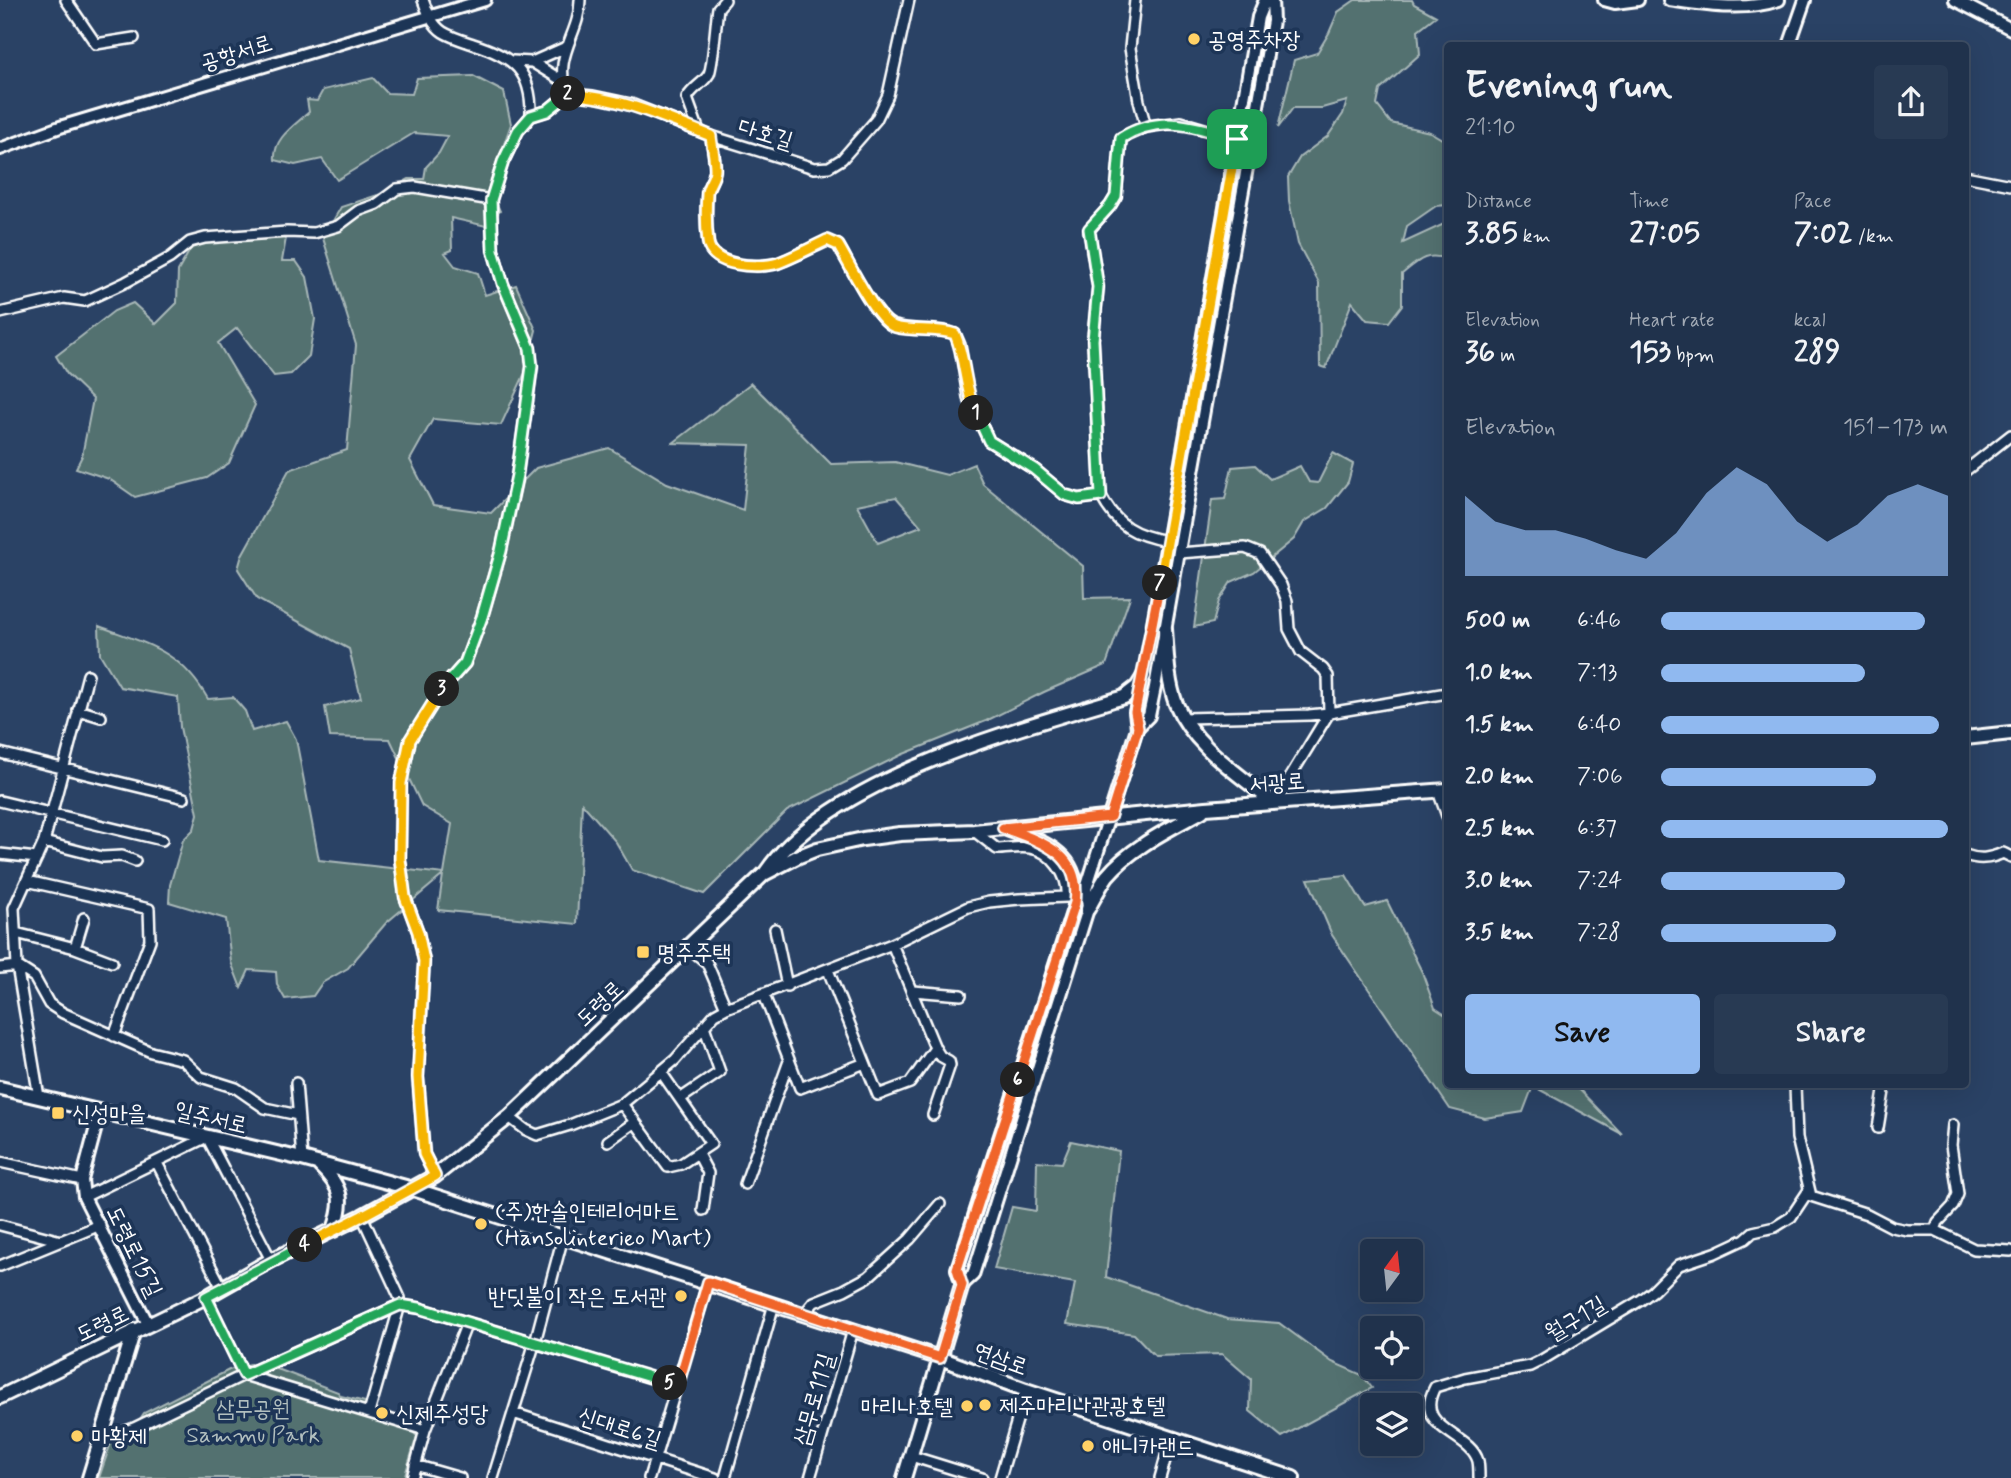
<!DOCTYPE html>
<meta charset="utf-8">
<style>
:root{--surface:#20324c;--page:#283a53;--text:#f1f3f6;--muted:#a2aab5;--line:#3d4d64;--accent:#90b9f0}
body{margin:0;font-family:Mynerve,"Poor Story",sans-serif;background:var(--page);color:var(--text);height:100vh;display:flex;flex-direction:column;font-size:26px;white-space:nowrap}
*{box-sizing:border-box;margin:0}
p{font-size:23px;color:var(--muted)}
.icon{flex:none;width:38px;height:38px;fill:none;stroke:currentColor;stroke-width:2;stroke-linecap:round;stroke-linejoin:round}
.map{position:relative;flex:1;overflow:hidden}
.drawer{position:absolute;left:1444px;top:42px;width:525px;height:1046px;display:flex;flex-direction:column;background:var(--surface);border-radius:7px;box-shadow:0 7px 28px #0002,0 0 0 2px var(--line)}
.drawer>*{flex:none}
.needle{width:46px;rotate:15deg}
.controls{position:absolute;left:1360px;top:1239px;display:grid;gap:14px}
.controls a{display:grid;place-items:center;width:63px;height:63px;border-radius:7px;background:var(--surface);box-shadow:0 7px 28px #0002,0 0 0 2px var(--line);font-size:35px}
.pin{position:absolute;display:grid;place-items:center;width:60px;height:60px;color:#fff;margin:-30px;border-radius:14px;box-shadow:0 4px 10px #0006}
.km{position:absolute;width:35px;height:35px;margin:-18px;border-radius:50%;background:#222;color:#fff;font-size:19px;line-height:35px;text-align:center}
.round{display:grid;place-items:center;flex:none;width:74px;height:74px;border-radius:7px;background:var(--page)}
.summary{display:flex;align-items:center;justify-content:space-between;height:119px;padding:0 21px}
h1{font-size:38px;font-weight:700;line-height:52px}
.metrics{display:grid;grid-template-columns:repeat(3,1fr);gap:10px;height:119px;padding:7px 21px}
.metrics div{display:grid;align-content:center}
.metrics b{font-size:30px;font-weight:700}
.metrics small{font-size:19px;font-weight:400}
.metrics p{font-size:19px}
.chart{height:196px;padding:14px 21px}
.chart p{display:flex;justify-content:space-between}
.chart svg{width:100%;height:126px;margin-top:7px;fill:var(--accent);opacity:.7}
.button{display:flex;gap:14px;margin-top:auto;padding:14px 21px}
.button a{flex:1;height:80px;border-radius:7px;background:var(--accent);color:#111;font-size:28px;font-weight:700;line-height:80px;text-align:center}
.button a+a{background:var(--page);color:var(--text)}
ul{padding:0 21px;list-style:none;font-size:23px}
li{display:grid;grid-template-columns:112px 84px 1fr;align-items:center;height:52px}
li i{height:18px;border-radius:9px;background:var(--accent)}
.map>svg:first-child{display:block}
</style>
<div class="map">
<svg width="2011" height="1478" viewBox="0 0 2011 1478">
<rect width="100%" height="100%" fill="#2a4265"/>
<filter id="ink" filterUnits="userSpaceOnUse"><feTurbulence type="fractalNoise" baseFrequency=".0143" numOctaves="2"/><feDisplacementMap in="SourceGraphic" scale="14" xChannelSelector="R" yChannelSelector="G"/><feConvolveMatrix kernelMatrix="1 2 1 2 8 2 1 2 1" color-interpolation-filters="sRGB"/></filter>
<g filter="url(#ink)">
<!-- green -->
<path fill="#537170" stroke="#a9b8b8" stroke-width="2" fill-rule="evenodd" d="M 1355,0 L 1412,0 L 1414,4 L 1436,16 L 1418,30 L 1420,54 L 1380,90 L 1377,105 L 1391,123 L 1430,132 L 1447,142 L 1447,205 L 1436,206 L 1407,226 L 1403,243 L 1444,224 L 1447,225 L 1447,259 C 1426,252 1419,260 1402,274 L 1402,305 L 1389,322 L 1367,320 L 1352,302 L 1326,368 L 1320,366 L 1319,283 L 1298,244 L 1289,201 L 1288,177 L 1300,157 L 1328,136 L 1343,114 L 1347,101 L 1322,108 L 1293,108 L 1278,128 L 1294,60 L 1317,53 L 1329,33 L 1338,12 Z
M 473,76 L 504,92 L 511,124 L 489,187 L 500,211 L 486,226 L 451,218 L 452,250 L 445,253 L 455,266 L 478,273 L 485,295 L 516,285 L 536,330 L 525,373 L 501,425 L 433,419 L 410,460 L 433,505 L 491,513 L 536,468 L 609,448 L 667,483 L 743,510 L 750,445 L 673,443 L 751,383 L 831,464 L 895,462 L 947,475 L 974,464 L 983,484 L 1083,566 L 1084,598 L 1130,597 L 1106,665 L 1044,692 L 986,721 L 901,755 L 787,811 L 704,894 L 632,870 L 616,842 L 582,803 L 577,924 L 438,910 L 443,875 L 386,923 L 348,968 L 322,983 L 313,996 L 285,999 L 277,985 L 276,972 L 249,970 L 241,988 L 231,962 L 226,919 L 169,902 L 170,885 L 183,840 L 194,829 L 198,814 L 180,727 L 178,697 L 120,687 L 100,654 L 99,626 C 149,645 180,650 208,699 L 233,697 L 245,711 L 252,731 L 286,721 L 296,739 L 319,860 L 444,874 L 452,824 L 422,806 L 390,739 L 330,737 L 325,707 L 361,698 L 349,649 L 257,599 L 238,569 L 242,555 L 289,470 L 347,450 L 356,345 L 323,238 L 341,207 L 381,194 L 409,179 L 424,179 L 426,167 L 439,153 L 448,136 L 414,133 L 337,180 L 322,159 L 295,165 L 275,160 C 273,138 294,126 309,112 L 307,100 L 317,101 L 323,90 L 373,78 L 387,93 L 412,94 L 417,78 ZM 896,497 L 921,526 L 878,543 L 857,505 Z
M 286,238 L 282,261 L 296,261 L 307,277 L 315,319 L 309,356 L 291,374 L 274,376 L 237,328 L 218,343 L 255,405 L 229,463 L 207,478 L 135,497 L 109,479 L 76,468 L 82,456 L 93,399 L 67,374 L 56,356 L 114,311 L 133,303 L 156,324 L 177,303 L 178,271 L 195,241 Z
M 1333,453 L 1353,464 L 1348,482 L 1327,508 L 1304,522 L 1294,539 L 1254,572 L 1231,582 L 1219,601 L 1213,623 L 1194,627 L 1212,500 L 1225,499 L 1232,467 L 1255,465 L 1270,479 L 1300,466 L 1309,482 L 1318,483 Z
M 1346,875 L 1365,907 L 1387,901 L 1422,972 L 1435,1008 L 1447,1016 L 1447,1085 L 1575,1085 L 1622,1134 L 1533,1086 L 1523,1112 L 1485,1118 L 1450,1109 L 1332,935 L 1308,879 Z
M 1071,1141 L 1119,1151 L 1106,1277 L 1227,1319 L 1279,1323 L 1332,1362 L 1362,1375 L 1372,1388 L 1282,1437 L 1250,1411 L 1251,1379 L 1222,1354 L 1155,1356 L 1134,1334 L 1067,1324 L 1075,1283 L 994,1269 L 1012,1207 L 1036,1211 L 1037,1161 L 1062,1163 Z
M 250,1364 L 280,1370 L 338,1392 L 341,1396 L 365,1402 L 364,1407 L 391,1413 L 417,1436 L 404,1478 L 99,1478 L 116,1428 L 134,1428 L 144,1413 L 229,1370 Z"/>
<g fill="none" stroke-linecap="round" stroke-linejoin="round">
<!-- minor casing -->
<g stroke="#fff" stroke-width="14">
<path id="minor" d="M 66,0 L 96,44 L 134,38
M 423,0 C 427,11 432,25 443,32 C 451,37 464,41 473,44 C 514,57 532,71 531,116
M 1135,0 L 1130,48 L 1139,101 L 1146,127 L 1121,138 L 1116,196 L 1110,206 L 1089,230 L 1098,287 L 1093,339 L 1101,496 C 1117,526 1134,535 1167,541
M 513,61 L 532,62 L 566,47
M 532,62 L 561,80
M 567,94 C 552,55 580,35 580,0
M 1146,127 L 1181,122 L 1237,139
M 699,131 L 687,98 C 693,87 703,84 709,74 C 713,66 716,20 718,8 L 725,0
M 711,136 C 712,146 715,158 715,168 C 716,177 708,184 707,193 C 706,208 706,227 708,242 C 711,266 759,269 778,263 C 794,257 811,248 827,241 L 838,245 C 849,263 876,322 895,326 C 914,332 936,327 955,334 L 960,345 L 968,397 L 989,441 L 1034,469 L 1065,495 L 1079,499 L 1101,496
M 1965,176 L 2011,185
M 0,313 L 64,298 L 85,301 L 126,282 L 170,258 L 190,242 L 205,238 L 287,232 L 314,233 L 338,226 L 358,211 L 377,204 L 397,189 L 415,187 L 491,200
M 1965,471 L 2011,435
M 1179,553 L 1245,548 L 1260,554 L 1281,585 L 1287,601 L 1289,629 L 1301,652 L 1323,669 L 1328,676 L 1329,713 L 1309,715 L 1184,718
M 78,710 L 101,717
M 0,753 L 184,798
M 1438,791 L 1447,816
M 0,801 L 162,840
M 1274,803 L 1329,713 L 1447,693
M 44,842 L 102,857 L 122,856 L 135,861
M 0,854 L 37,858
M 1965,855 C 1979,860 1989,859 2003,853 L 2011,857
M 27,881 L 149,909 L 150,940 L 114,1036
M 775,929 L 787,986
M 16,933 L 75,948 L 112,962
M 892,944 L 935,1048 L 940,1056 L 949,1061 L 950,1065 L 933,1115
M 688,947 L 707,963 L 726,1008
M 75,948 L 84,918
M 0,968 L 17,966 L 34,977 L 49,1004 L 63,1013 L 151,1052 L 183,1060 L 201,1077 L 236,1088 L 265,1108 L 298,1115
M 828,970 L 878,1095 L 910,1083 L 935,1048
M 913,991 L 961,995
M 764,995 L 800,1088 L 865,1063
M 296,1083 L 302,1159
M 1795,1085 L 1797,1138 L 1811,1196 L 1867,1214 L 1892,1227 L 1907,1230 L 1935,1230 L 1974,1249 L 2011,1251
M 39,1097 L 17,966 L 14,908 L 44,842 L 88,675
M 680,1099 L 720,1072 L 704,1026
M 622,1104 L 668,1167 L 681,1164 L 711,1144 L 661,1072
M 509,1117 L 526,1130 L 537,1135 L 570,1125 L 622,1104 L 675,1060 L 715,1014 L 726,1008 L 892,944 L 968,907 L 989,902 L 1019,899 L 1067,897 C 1069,876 1052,851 1030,848 C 1020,846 1007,849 997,849 L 974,831
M 1878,1128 L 1885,1085
M 608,1141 L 635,1122
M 698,1154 L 708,1173 L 703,1210
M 0,1162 L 82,1180
M 157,1163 L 222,1288
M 435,1176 L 424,1154 L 418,1077 L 424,961 L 418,932 L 405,897 L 400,859 L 401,783 L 410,740 L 442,689 L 465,663 L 482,617 L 501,551 L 517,476 L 532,367 L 530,348 L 503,284 L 493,250 L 491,200 L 503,162 L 518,131 L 531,116 L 547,111 L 567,94 L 593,96 L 631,104 L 711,136 L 814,168 L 829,167 L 842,159 L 876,120 L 888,95 L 909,0
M 745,1184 L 789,1061
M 84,1197 L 207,1137 L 271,1260
M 362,1216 L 400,1298 L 400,1305 L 369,1413
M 0,1225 L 61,1241
M 1935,1230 L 1938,1222 L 1953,1206 L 1958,1194 L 1951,1145 L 1953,1125
M 0,1266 L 100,1225
M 206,1297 L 244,1375 L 425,1430
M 804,1314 L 814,1302 L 844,1290 L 868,1277 L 910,1239 L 940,1204
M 513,1413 L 715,1478
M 101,1440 L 134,1428 L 244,1375 L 400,1305 L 419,1308 L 678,1386
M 911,1456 L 982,1478
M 415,1465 L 460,1478
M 412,1478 L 425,1430 L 467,1323
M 493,1478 L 535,1342 L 563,1237
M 649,1478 L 708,1282
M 725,1478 L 774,1304
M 810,1478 L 853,1330
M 1000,1478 L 1026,1390
M 1160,1478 L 1171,1439
M 1479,1478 C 1479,1473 1479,1466 1478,1461 C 1470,1432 1412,1430 1435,1387 L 1465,1378 L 1530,1366 L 1540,1361 L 1641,1300 L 1653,1291 L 1679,1265 L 1715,1253 L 1745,1239 L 1753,1232 L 1775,1227 L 1791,1217 L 1809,1190"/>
</g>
<!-- tertiary casing -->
<g stroke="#fff" stroke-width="16">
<path id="tertiary" d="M 1604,0 L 1615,3 L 1638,0
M 1669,0 C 1705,5 1744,12 1779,0
M 1955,0 L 2011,29
M 1789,46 L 1805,0
M 0,149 L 60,127 L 485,0
M 1137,728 L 1149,716 L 1155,687 L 1273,21 L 1272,0
M 1086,889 L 1088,909 L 973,1275 L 962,1285 L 957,1269 L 1075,903 L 1086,889 L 1137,728 L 1135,712 L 1144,676 L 1258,17 L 1265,0
M 100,1112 L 82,1180 L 84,1197 L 148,1324"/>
</g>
<!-- secondary casing -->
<g stroke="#fff" stroke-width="18">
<path id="secondary" d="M 1165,629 C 1167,654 1167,680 1176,704 C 1194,747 1239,774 1274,803
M 1965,738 L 2011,733
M 1007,829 C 1045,843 1081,854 1075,903
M 766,872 C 830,778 1018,729 1124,697 L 1137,687 L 1144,676
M 1088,909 C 1094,898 1100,886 1107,876 C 1131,847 1170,829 1202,811
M 0,1088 L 302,1159 L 413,1189 L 940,1358 L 1026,1390 L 1293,1478
M 320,1166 C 343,1188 344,1201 334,1230
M 0,1397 L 206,1297 L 271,1260 L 362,1216 L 435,1176 L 509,1117 L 764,874 L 797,857 L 817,849 L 863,839 L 900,834 L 974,831 L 1206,808 L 1447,790
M 89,1478 L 134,1330
M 904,1478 L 962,1285"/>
</g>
<!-- minor -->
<use href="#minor" stroke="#1d3557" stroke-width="9"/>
<!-- tertiary -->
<use href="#tertiary" stroke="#1d3557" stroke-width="10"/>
<!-- secondary -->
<use href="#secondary" stroke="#1d3557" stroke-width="12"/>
</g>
</g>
<g fill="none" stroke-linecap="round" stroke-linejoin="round" filter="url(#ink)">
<!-- split-1 casing -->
<g stroke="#fff" stroke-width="14">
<path id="split-1" d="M 976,413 L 989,441 L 1034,469 L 1065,495 L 1079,499 L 1101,496 L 1093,340 L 1098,287 L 1089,229 L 1110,206 L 1116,196 L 1121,138 C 1161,113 1196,127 1237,139"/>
</g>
<!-- split-2 casing -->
<g stroke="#fff" stroke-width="14">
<path id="split-2" d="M 568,94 C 622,98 661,116 711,136 C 712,146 715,158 715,168 C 716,177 708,184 707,193 C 706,208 706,227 708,242 C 711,267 758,269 778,263 C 794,257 811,248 827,240 L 838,245 C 849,263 877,322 895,327 C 914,332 936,327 955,334 C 966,360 964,388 976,413"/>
</g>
<!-- split-3 casing -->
<g stroke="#fff" stroke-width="14">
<path id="split-3" d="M 442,689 L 465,663 L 482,617 L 501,551 L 517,475 L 532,366 L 530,348 L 503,284 L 493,250 L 491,200 L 503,162 L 518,131 L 531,116 L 547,111 L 568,94"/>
</g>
<!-- split-4 casing -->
<g stroke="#fff" stroke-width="14">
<path id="split-4" d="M 305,1245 L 362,1216 L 435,1176 L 424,1154 L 418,1077 L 424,961 L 418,932 L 405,897 L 400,859 L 401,783 L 410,740 L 442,689"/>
</g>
<!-- split-5 casing -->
<g stroke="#fff" stroke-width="14">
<path id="split-5" d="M 305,1245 L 206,1297 L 244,1375 L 400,1305 L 419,1308 L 670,1383"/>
</g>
<!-- split-6 casing -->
<g stroke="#fff" stroke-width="14">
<path id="split-6" d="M 670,1383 L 678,1385 L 708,1282 L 940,1358 L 962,1285 L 957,1269 L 1018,1080"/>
</g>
<!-- split-7 casing -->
<g stroke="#fff" stroke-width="14">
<path id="split-7" d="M 1018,1080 L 1075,903 C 1082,853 1042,842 1003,828 L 1110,817 L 1138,728 L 1135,712 L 1160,583"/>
</g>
<!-- split-8 casing -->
<g stroke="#fff" stroke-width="14">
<path id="split-8" d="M 1160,583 L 1237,139"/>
</g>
<!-- split-1 -->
<use href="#split-1" stroke="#22a559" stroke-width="9"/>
<!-- split-2 -->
<use href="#split-2" stroke="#f5b400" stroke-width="9"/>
<!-- split-3 -->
<use href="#split-3" stroke="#22a559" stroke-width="9"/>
<!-- split-4 -->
<use href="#split-4" stroke="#f5b400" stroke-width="9"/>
<!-- split-5 -->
<use href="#split-5" stroke="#22a559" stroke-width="9"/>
<!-- split-6 -->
<use href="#split-6" stroke="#f0652b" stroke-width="9"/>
<!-- split-7 -->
<use href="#split-7" stroke="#f0652b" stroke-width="9"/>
<!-- split-8 -->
<use href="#split-8" stroke="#f5b400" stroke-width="9"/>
</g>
<!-- markers -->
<g fill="#ffd166" stroke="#1d3557" stroke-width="2.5">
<circle cx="1194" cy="39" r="7"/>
<rect x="636" y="945" width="14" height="14" rx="3.5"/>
<rect x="51" y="1106" width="14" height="14" rx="3.5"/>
<circle cx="481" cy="1224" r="7"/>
<circle cx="681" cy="1296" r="7"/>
<circle cx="985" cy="1405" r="7"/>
<circle cx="967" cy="1406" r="7"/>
<circle cx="382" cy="1413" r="7"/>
<circle cx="77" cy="1436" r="7"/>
<circle cx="1088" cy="1446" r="7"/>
</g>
<g text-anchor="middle" stroke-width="7" stroke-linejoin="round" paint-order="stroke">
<!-- poi labels -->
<g font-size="23" fill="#fff" stroke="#1d3557" text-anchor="start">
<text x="1208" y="47">공영주차장</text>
<text x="657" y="960">명주주택</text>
<text x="72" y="1121">신성마을</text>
<text x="495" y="1219">(주)한솔인테리어마트<tspan x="495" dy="26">(Hansolinterieo Mart)</tspan></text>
<text x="667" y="1304" text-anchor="end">반딧불이 작은 도서관</text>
<text x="999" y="1413">제주마리나관광호텔</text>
<text x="953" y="1414" text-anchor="end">마리나호텔</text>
<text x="396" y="1421">신제주성당</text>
<text x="91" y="1444">마황제</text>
<text x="1102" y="1454">애니카랜드</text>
</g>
<!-- street labels -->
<g font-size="23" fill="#fff" stroke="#1d3557">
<text transform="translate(236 52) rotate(-17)" y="8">공항서로</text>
<text transform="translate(766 133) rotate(17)" y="8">다호길</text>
<text transform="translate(1277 782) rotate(-4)" y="8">서광로</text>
<text transform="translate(599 1003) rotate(-43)" y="8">도령로</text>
<text transform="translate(211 1117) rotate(13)" y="8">일주서로</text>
<text transform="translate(135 1251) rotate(64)" y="8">도령로15길</text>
<text transform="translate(1575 1318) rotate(-31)" y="8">월구1길</text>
<text transform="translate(102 1323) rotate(-26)" y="8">도령로</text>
<text transform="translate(1001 1358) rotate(20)" y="8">연삼로</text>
<text transform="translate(813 1399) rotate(-74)" y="8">삼무로11길</text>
<text transform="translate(620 1427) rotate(18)" y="8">신대로6길</text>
</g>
<!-- park labels -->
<g font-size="23" fill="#b2bfbf" stroke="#1d3557">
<text x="253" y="1416">삼무공원<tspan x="253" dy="26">Sammu Park</tspan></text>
</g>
</g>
</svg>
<div class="controls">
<a><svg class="needle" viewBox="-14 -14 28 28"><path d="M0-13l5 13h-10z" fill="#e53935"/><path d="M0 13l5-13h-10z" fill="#a2aab5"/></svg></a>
<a><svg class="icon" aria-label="locate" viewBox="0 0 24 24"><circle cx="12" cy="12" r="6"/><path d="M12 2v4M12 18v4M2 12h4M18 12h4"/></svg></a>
<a><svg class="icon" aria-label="layers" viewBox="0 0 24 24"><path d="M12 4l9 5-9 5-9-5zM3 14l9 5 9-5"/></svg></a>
</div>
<div class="pin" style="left:1237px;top:139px;background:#1e9e55"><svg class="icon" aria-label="arrive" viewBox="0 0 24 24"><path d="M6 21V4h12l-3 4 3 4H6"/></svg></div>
<b class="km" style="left:976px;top:413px">1</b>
<b class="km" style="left:568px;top:94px">2</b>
<b class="km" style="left:442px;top:689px">3</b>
<b class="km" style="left:305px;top:1245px">4</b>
<b class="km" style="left:670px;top:1383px">5</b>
<b class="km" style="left:1018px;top:1080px">6</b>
<b class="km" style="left:1160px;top:583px">7</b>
<section class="drawer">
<div class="summary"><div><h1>Evening run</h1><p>21:10</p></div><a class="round"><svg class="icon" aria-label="share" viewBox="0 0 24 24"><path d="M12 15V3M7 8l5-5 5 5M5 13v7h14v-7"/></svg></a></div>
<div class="metrics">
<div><p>Distance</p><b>3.85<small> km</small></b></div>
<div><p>Time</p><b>27:05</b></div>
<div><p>Pace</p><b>7:02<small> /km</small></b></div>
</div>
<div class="metrics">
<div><p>Elevation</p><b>36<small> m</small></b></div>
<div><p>Heart rate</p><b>153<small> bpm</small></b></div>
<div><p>kcal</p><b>289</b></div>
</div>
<div class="chart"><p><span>Elevation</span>151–173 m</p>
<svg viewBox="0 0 160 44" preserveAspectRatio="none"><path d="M0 44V16L10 25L20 28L30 28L40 31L50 35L60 38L70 29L80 15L90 6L100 12L110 25L120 32L130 26L140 16L150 12L160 16V44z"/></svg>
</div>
<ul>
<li><b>500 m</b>6:46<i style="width:92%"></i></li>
<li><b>1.0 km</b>7:13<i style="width:71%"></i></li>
<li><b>1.5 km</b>6:40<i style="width:97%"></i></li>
<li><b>2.0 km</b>7:06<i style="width:75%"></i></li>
<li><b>2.5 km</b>6:37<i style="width:100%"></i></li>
<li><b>3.0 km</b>7:24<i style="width:64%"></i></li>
<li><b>3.5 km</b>7:28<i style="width:61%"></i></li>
</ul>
<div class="button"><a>Save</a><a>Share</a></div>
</section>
</div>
